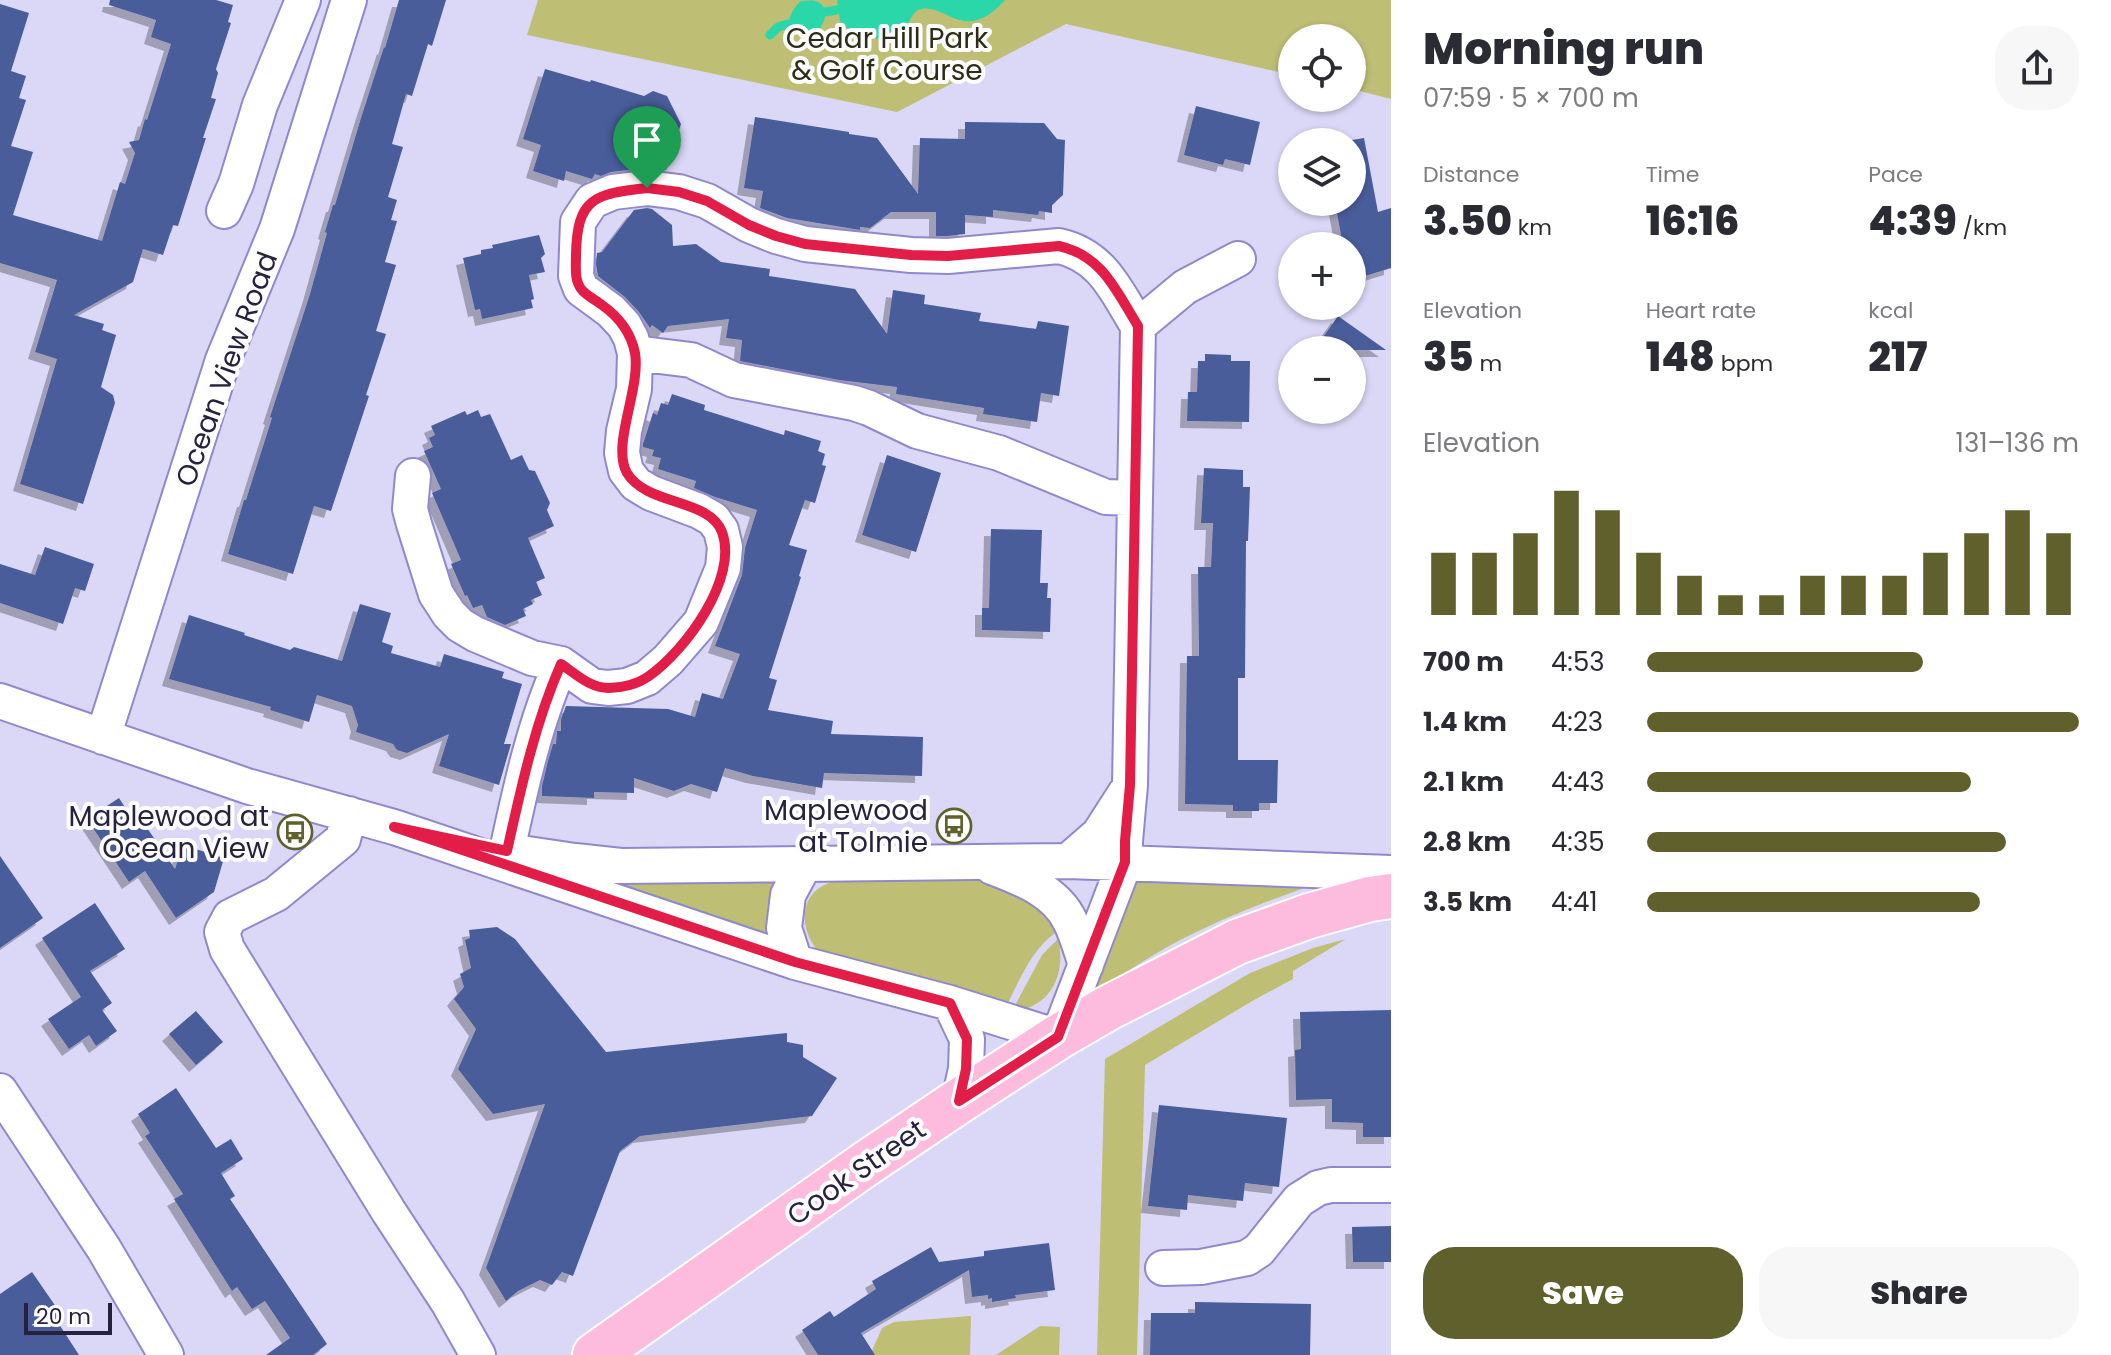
<!DOCTYPE html>
<meta charset="utf-8">
<style>
:root{--surface:#fff;--page:#f7f7f7;--text:#2b2b33;--muted:#7c7c81;--accent:#60602d}
body{margin:0;font-family:Poppins,sans-serif;background:var(--page);color:var(--text);height:100vh;display:flex;flex-direction:column;font-size:30px;white-space:nowrap}
*{box-sizing:border-box;margin:0}
p{font-size:26px;color:var(--muted)}
.icon{flex:none;width:44px;height:44px;fill:none;stroke:currentColor;stroke-width:2;stroke-linecap:round;stroke-linejoin:round}
.map{position:relative;flex:1;overflow:hidden}
.panel{display:flex;flex-direction:column;background:var(--surface);width:720px}
.panel>*{flex:none}
.buttons{position:absolute;left:1278px;top:24px;display:grid;gap:16px}
.buttons a{display:grid;place-items:center;width:88px;height:88px;border-radius:50%;background:var(--surface);box-shadow:0 2px 6px #0004;font-size:40px}
.scale{position:absolute;left:24px;bottom:20px;width:88px;box-sizing:border-box;padding-left:8px;border:4px solid #26223e;border-top:0;font-size:22px;line-height:28px;white-space:nowrap;color:#26223e;-webkit-text-stroke:6px #fdfdfd;paint-order:stroke}
.pin{position:absolute;display:grid;place-items:center;width:68px;height:68px;color:#fff;margin:-82px -34px;border-radius:50% 50% 50% 0;rotate:-45deg;box-shadow:0 0 8px #0007}
.pin .icon{rotate:45deg}
.round{display:grid;place-items:center;flex:none;width:84px;height:84px;border-radius:32px;background:var(--page)}
.head{display:flex;align-items:center;justify-content:space-between;height:136px;padding:0 32px}
h1{font-size:44px;font-weight:800;line-height:60px}
.metrics{display:grid;grid-template-columns:repeat(3,1fr);gap:12px;height:136px;padding:8px 32px}
.metrics div{display:grid;align-content:center}
.metrics b{font-size:40px;font-weight:800}
.metrics small{font-size:22px;font-weight:400}
.metrics p{font-size:22px}
.chart{height:224px;padding:16px 32px}
.chart p{display:flex;justify-content:space-between}
.chart svg{width:100%;height:144px;margin-top:8px;stroke:var(--accent);stroke-width:6}
.primary-button{display:flex;gap:16px;margin-top:auto;padding:16px 32px}
.primary-button a{flex:1;height:92px;border-radius:32px;background:var(--accent);color:#fff;font-size:32px;font-weight:800;line-height:92px;text-align:center}
.primary-button a+a{background:var(--page);color:var(--text)}
ul{padding:0 32px;list-style:none;font-size:26px}
li{display:grid;grid-template-columns:128px 96px 1fr;align-items:center;height:60px}
li i{height:20px;border-radius:10px;background:var(--accent)}
main{display:flex;flex:1;min-height:0}
.map>svg:first-child{display:block}
</style>
<main>
<div class="map">
<svg width="1391" height="1355" viewBox="0 0 1391 1355">
<defs>
<filter id="shadow"><feDropShadow dx="-7" dy="7" stdDeviation="0" flood-color="#0004"/></filter>
</defs>
<rect width="100%" height="100%" fill="#dad8f6"/>
<!-- green -->
<path fill="#bebf75" d="M 538,0 L 1391,0 L 1391,99 L 1352,89 L 1352,38 L 1292,38 L 1292,75 L 1066,24 L 897,112 L 527,35 Z
M 1130,878 L 1318,883 C 1267,901 1217,920 1169,946 C 1140,962 1112,982 1085,1000 Z
M 777,880 L 767,909 L 769,937 L 601,882 Z
M 844,880 L 977,880 C 1005,888 1045,903 1055,933 C 1030,951 1018,984 1004,1011 L 818,951 C 794,922 802,883 844,880 Z
M 1058,939 C 1067,974 1050,1009 1012,1011 L 1042,955 Z
M 1346,939 L 1293,971 L 1293,979 L 1254,1000 L 1145,1065 L 1137,1355 L 1097,1355 L 1105,1059 L 1250,973 L 1313,948 Z
M 971,1316 L 970,1355 L 870,1355 L 882,1328 L 894,1322 Z
M 1040,1326 L 1060,1327 L 1059,1355 L 996,1355 Z"/>
<!-- water -->
<path fill="#29d7a8" d="M 837,0 L 1005,0 C 962,47 946,0 918,10 C 910,15 909,25 904,32 C 901,35 897,37 894,40 L 856,37 L 840,21 Z
M 801,1 C 806,1 811,0 815,1 C 833,5 825,34 808,34 C 801,35 796,30 789,29 C 787,19 793,8 801,1 Z"/>
<g fill="none" stroke-linecap="round" stroke-linejoin="round">
<!-- stream -->
<path stroke="#29d7a8" stroke-width="9" d="M 825,12 L 837,10
M 770,35 L 778,27 L 788,24"/>
</g>
<!-- building -->
<path fill="#495d9b" filter="url(#shadow)" d="M 110,0 L 216,0 L 233,5 L 228,22 L 231,23 L 216,69 L 218,73 L 211,98 L 216,99 L 203,138 L 206,138 L 178,226 L 173,225 L 163,255 L 143,249 L 133,282 L 74,315 L 104,324 L 102,330 L 116,335 L 101,387 L 113,395 L 115,403 L 83,504 L 20,484 L 57,359 L 35,352 L 57,280 L 0,263 L 0,4 L 29,13 L 11,71 L 26,76 L 19,98 L 26,100 L 11,146 L 33,152 L 13,215 L 102,241 L 120,182 L 125,184 L 135,153 L 129,142 L 139,140 L 145,119 L 147,120 L 171,44 L 151,37 L 156,20 L 109,5 Z
M 399,0 L 446,0 L 432,46 L 428,44 L 412,96 L 406,94 L 392,144 L 403,147 L 388,197 L 397,200 L 391,220 L 397,221 L 385,262 L 396,265 L 376,331 L 386,334 L 366,395 L 369,396 L 331,511 L 314,506 L 293,574 L 228,554 L 244,500 L 246,500 L 272,418 L 270,417 L 310,294 L 327,233 L 325,232 L 333,205 L 335,205 L 361,118 L 384,47 L 385,48 Z
M 545,69 L 590,82 L 591,80 L 644,96 L 653,91 L 667,96 L 681,124 L 666,170 L 645,168 L 611,172 L 601,176 L 595,174 L 592,179 L 566,171 L 564,181 L 533,171 L 541,145 L 523,139 Z
M 1196,106 L 1260,122 L 1250,165 L 1225,159 L 1223,165 L 1184,155 Z
M 755,117 L 849,132 L 849,134 L 877,138 L 918,194 L 920,138 L 965,139 L 965,122 L 1044,123 L 1057,139 L 1065,140 L 1063,195 L 1052,205 L 1052,213 L 1039,211 L 1038,215 L 993,210 L 993,217 L 965,215 L 965,234 L 947,236 L 936,236 L 936,212 L 891,212 L 870,228 L 860,227 L 860,230 L 787,218 L 760,208 L 763,191 L 744,188 Z
M 1364,138 L 1378,212 L 1391,208 L 1391,268 L 1352,280 L 1352,246 L 1343,246 L 1335,202 L 1352,202 L 1352,140 Z
M 647,208 L 652,209 L 672,225 L 673,246 L 696,244 L 721,262 L 770,269 L 769,276 L 855,289 L 887,334 L 893,290 L 925,295 L 924,304 L 981,313 L 979,321 L 1036,329 L 1038,321 L 1069,326 L 1059,396 L 1041,393 L 1037,422 L 983,414 L 984,408 L 896,394 L 897,387 L 839,380 L 740,361 L 742,340 L 726,338 L 729,319 L 668,326 L 663,333 L 652,325 L 650,328 L 639,312 L 625,297 L 598,276 L 596,264 L 597,253 L 602,252 L 634,210 Z
M 539,235 L 545,254 L 541,258 L 545,272 L 529,275 L 534,299 L 531,300 L 533,308 L 482,319 L 480,309 L 475,310 L 463,258 L 481,254 L 481,250 L 493,248 L 492,245 Z
M 1338,316 L 1386,350 L 1314,350 Z
M 1205,354 L 1231,355 L 1231,361 L 1250,361 L 1249,422 L 1187,421 L 1188,392 L 1197,392 L 1198,361 L 1205,361 Z
M 672,394 L 705,405 L 704,410 L 784,435 L 785,430 L 821,441 L 818,451 L 825,454 L 822,465 L 826,466 L 815,503 L 805,500 L 789,545 L 807,550 L 799,576 L 801,577 L 769,678 L 777,680 L 768,710 L 833,721 L 831,734 L 923,737 L 922,776 L 824,773 L 822,788 L 753,776 L 725,768 L 717,792 L 691,784 L 674,791 L 634,778 L 634,793 L 594,792 L 594,798 L 542,796 L 542,786 L 548,761 L 553,744 L 556,744 L 557,731 L 561,731 L 561,719 L 566,706 L 668,709 L 695,717 L 702,693 L 723,699 L 740,654 L 715,646 L 742,575 L 745,548 L 757,510 L 715,497 L 694,488 L 696,481 L 658,469 L 661,458 L 652,456 L 654,450 L 643,447 L 643,444 L 653,413 L 657,415 L 661,403 L 668,405 Z
M 478,410 L 481,417 L 490,414 L 511,460 L 522,455 L 529,470 L 535,471 L 550,503 L 547,510 L 554,526 L 528,538 L 545,578 L 536,582 L 542,595 L 531,600 L 533,604 L 523,609 L 526,616 L 505,625 L 487,617 L 482,605 L 473,608 L 467,595 L 465,596 L 451,564 L 461,560 L 432,493 L 441,489 L 424,451 L 433,447 L 429,438 L 435,435 L 431,426 L 465,411 L 467,415 Z
M 887,455 L 941,473 L 916,552 L 862,535 Z
M 1204,468 L 1243,470 L 1243,487 L 1250,487 L 1248,541 L 1246,541 L 1245,678 L 1238,678 L 1238,760 L 1278,760 L 1277,803 L 1259,803 L 1259,811 L 1233,811 L 1233,805 L 1185,804 L 1187,656 L 1199,656 L 1198,567 L 1211,567 L 1213,523 L 1201,523 Z
M 991,529 L 1042,530 L 1040,583 L 1048,583 L 1047,598 L 1051,598 L 1050,632 L 982,630 L 982,608 L 989,608 Z
M 45,547 L 94,564 L 85,591 L 75,588 L 63,624 L 0,603 L 0,564 L 35,575 Z
M 360,604 L 391,613 L 382,642 L 393,646 L 391,653 L 440,667 L 444,654 L 504,672 L 502,678 L 522,684 L 504,744 L 511,744 L 499,785 L 439,766 L 449,734 L 407,753 L 397,750 L 393,744 L 356,732 L 358,725 L 352,706 L 317,695 L 309,722 L 270,710 L 271,707 L 169,679 L 189,615 L 245,633 L 244,635 L 290,650 L 294,647 L 342,661 Z
M 119,798 L 135,823 L 138,821 L 140,824 L 143,822 L 175,869 L 183,845 L 224,858 L 214,892 L 176,918 L 145,871 L 129,882 L 87,819 Z
M 0,856 L 43,918 L 0,948 Z
M 95,903 L 125,949 L 90,971 L 112,1003 L 102,1010 L 117,1031 L 96,1046 L 89,1035 L 69,1049 L 48,1019 L 81,997 L 42,938 Z
M 497,927 L 515,939 L 606,1052 L 787,1033 L 787,1042 L 803,1045 L 803,1057 L 837,1078 L 812,1116 L 640,1136 L 620,1151 L 573,1276 L 562,1272 L 552,1285 L 540,1280 L 518,1291 L 506,1301 L 486,1268 L 545,1104 L 493,1114 L 458,1069 L 476,1029 L 454,999 L 464,987 L 460,974 L 471,968 L 465,940 L 470,938 L 469,930 Z
M 1391,1010 L 1391,1137 L 1363,1137 L 1363,1123 L 1332,1122 L 1332,1099 L 1296,1100 L 1295,1050 L 1301,1049 L 1300,1012 Z
M 196,1011 L 223,1042 L 196,1065 L 169,1034 Z
M 176,1088 L 216,1148 L 231,1139 L 243,1159 L 221,1173 L 235,1196 L 230,1199 L 327,1344 L 313,1355 L 266,1355 L 290,1338 L 265,1301 L 252,1309 L 237,1287 L 232,1291 L 174,1199 L 183,1194 L 145,1136 L 150,1133 L 138,1114 Z
M 1159,1105 L 1287,1118 L 1279,1187 L 1245,1183 L 1243,1201 L 1188,1195 L 1187,1210 L 1148,1206 Z
M 1391,1226 L 1391,1262 L 1353,1262 L 1352,1227 Z
M 1049,1243 L 1055,1290 L 1015,1295 L 1016,1298 L 992,1302 L 992,1298 L 988,1299 L 988,1295 L 972,1297 L 969,1270 L 861,1333 L 875,1355 L 818,1355 L 802,1330 L 830,1311 L 834,1317 L 876,1289 L 872,1281 L 931,1247 L 939,1262 L 984,1256 L 984,1251 Z
M 32,1272 L 63,1317 L 57,1321 L 79,1355 L 0,1355 L 0,1294 Z
M 1195,1302 L 1311,1304 L 1310,1355 L 1150,1355 L 1151,1313 L 1195,1313 Z"/>
<g fill="none" stroke-linecap="round" stroke-linejoin="round">
<!-- minor casing -->
<g stroke="#9088cd" stroke-width="38">
<path id="minor" d="M 224,211 L 236,184 L 260,105 L 303,0
M 1138,326 L 1185,287 L 1238,259
M 635,353 L 691,360 L 734,380 L 854,403 L 869,408 L 917,431 L 999,453 L 1106,497 L 1134,498
M 413,476 L 410,509 L 414,524 L 436,594 L 449,614 L 460,625 L 475,634 L 532,658 L 561,664 L 592,686 L 608,688 L 627,686 L 647,678 L 668,660 L 701,622 L 723,568 L 725,547 L 721,530 L 713,519 L 699,511 L 651,493 L 636,484 L 626,471 L 622,453 L 624,431 L 634,389 L 635,353 L 631,338 L 624,325 L 611,311 L 581,289 L 576,276 L 578,222 L 592,201 L 613,192 L 647,188 L 679,192 L 707,201 L 749,225 L 776,236 L 805,244 L 911,255 L 948,256 L 1059,246 C 1103,256 1116,291 1138,326
M 0,701 L 247,786 L 394,827 L 795,962 L 950,1003 L 1058,1037 L 1125,862 L 1125,841 L 1130,785 L 1138,326
M 103,737 L 223,360 L 277,229 L 349,0
M 349,814 L 343,839 L 276,894 L 230,917 L 222,932 L 227,949 L 389,1212 L 448,1302 L 478,1355
M 507,851 C 520,790 535,721 561,664
M 521,853 L 575,861 L 621,866 L 1068,861 L 1391,873
M 1068,861 L 1099,834 L 1126,792
M 992,867 C 1021,878 1056,891 1070,921 C 1077,935 1081,950 1086,965
M 795,962 L 784,928 L 788,895 L 804,865
M 950,1003 L 967,1039 L 966,1069 L 959,1101
M 0,1091 L 104,1249 L 166,1355
M 1163,1268 L 1201,1267 L 1247,1258 L 1259,1250 L 1299,1200 L 1318,1188 L 1331,1185 L 1391,1185"/>
</g>
<!-- major casing -->
<g stroke="#fff" stroke-width="48">
<path id="major" d="M 595,1355 L 864,1165 L 959,1101 L 1058,1037 L 1108,1008 L 1237,942 L 1309,916 L 1370,899 L 1391,896"/>
</g>
<!-- minor -->
<use href="#minor" stroke="#fff" stroke-width="34"/>
<!-- major -->
<use href="#major" stroke="#fdbbdd" stroke-width="44"/>
</g>
<g fill="none" stroke-linecap="round" stroke-linejoin="round">
<!-- route casing -->
<g stroke="#fff" stroke-width="16">
<path id="route" d="M 647,188 L 679,192 L 707,201 L 749,225 L 776,236 L 805,244 L 911,255 L 948,256 L 1059,246 C 1103,256 1116,291 1138,326 L 1130,785 L 1125,841 L 1125,862 L 1058,1037 L 959,1101 L 966,1069 L 967,1039 L 950,1003 L 795,962 L 394,827 L 507,851 C 521,788 535,723 561,664 C 576,674 590,688 609,688 C 622,688 638,684 649,676 C 685,651 739,578 722,532 C 709,498 647,506 627,473 C 611,445 641,389 635,353 C 631,333 619,317 602,305 C 596,300 587,296 582,290 C 574,281 576,267 576,255 C 577,198 594,194 647,188 Z"/>
</g>
<!-- route -->
<use href="#route" stroke="#e11d48" stroke-width="10"/>
</g>
<!-- icons -->
<defs>
<g id="bus-ring" transform="scale(1.8)"><circle r="9.5" fill="#fdfdfd" stroke="#60602d" stroke-width="1.5"/><path d="M-5-6H5V4H4V6H2V4H-2V6H-4V4H-5ZM-3.5-4V0h7V-4ZM-3.5 1.2v1.5H-2V1.2ZM2 1.2v1.5H3.5V1.2Z" fill="#60602d"/></g>
</defs>
<g fill-rule="evenodd">
<use href="#bus-ring" x="954" y="826"/>
<use href="#bus-ring" x="295" y="832"/>
</g>
<g text-anchor="middle" stroke-width="8" stroke-linejoin="round" paint-order="stroke">
<!-- park labels -->
<g font-size="28" fill="#2d2d17" stroke="#fdfdfd">
<text x="887" y="48">Cedar Hill Park<tspan x="887" dy="32">&amp; Golf Course</tspan></text>
</g>
<!-- street labels -->
<g font-size="28" fill="#26223e" stroke="#fdfdfd">
<text transform="translate(226 369) rotate(-70)" y="10">Ocean View Road</text>
<text transform="translate(856 1172) rotate(-35)" y="10">Cook Street</text>
</g>
<!-- poi labels -->
<g font-size="28" fill="#26223e" stroke="#fdfdfd" text-anchor="end">
<text x="928" y="820">Maplewood<tspan x="928" dy="32">at Tolmie</tspan></text>
<text x="269" y="826">Maplewood at<tspan x="269" dy="32">Ocean View</tspan></text>
</g>
</g>
</svg>
<div class="buttons">
<a><svg class="icon" aria-label="locate" viewBox="0 0 24 24"><circle cx="12" cy="12" r="6"/><path d="M12 2v4M12 18v4M2 12h4M18 12h4"/></svg></a>
<a><svg class="icon" aria-label="layers" viewBox="0 0 24 24"><path d="M12 4l9 5-9 5-9-5zM3 14l9 5 9-5"/></svg></a>
<a>+</a>
<a>−</a>
</div>
<div class="scale">20 m</div>
<div class="pin" style="left:647px;top:188px;background:#1e9e55"><svg class="icon" aria-label="arrive" viewBox="0 0 24 24"><path d="M6 21V4h12l-3 4 3 4H6"/></svg></div>
</div>
<section class="panel">
<div class="head"><div><h1>Morning run</h1><p>07:59 · 5 × 700 m</p></div><a class="round"><svg class="icon" aria-label="share" viewBox="0 0 24 24"><path d="M12 15V3M7 8l5-5 5 5M5 13v7h14v-7"/></svg></a></div>
<div class="metrics">
<div><p>Distance</p><b>3.50<small> km</small></b></div>
<div><p>Time</p><b>16:16</b></div>
<div><p>Pace</p><b>4:39<small> /km</small></b></div>
</div>
<div class="metrics">
<div><p>Elevation</p><b>35<small> m</small></b></div>
<div><p>Heart rate</p><b>148<small> bpm</small></b></div>
<div><p>kcal</p><b>217</b></div>
</div>
<div class="chart"><p><span>Elevation</span>131–136 m</p>
<svg viewBox="0 0 160 44" preserveAspectRatio="none"><path d="M5 44V25M15 44V25M25 44V19M35 44V6M45 44V12M55 44V25M65 44V32M75 44V38M85 44V38M95 44V32M105 44V32M115 44V32M125 44V25M135 44V19M145 44V12M155 44V19"/></svg>
</div>
<ul>
<li><b>700 m</b>4:53<i style="width:64%"></i></li>
<li><b>1.4 km</b>4:23<i style="width:100%"></i></li>
<li><b>2.1 km</b>4:43<i style="width:75%"></i></li>
<li><b>2.8 km</b>4:35<i style="width:83%"></i></li>
<li><b>3.5 km</b>4:41<i style="width:77%"></i></li>
</ul>
<div class="primary-button"><a>Save</a><a>Share</a></div>
</section>
</main>
